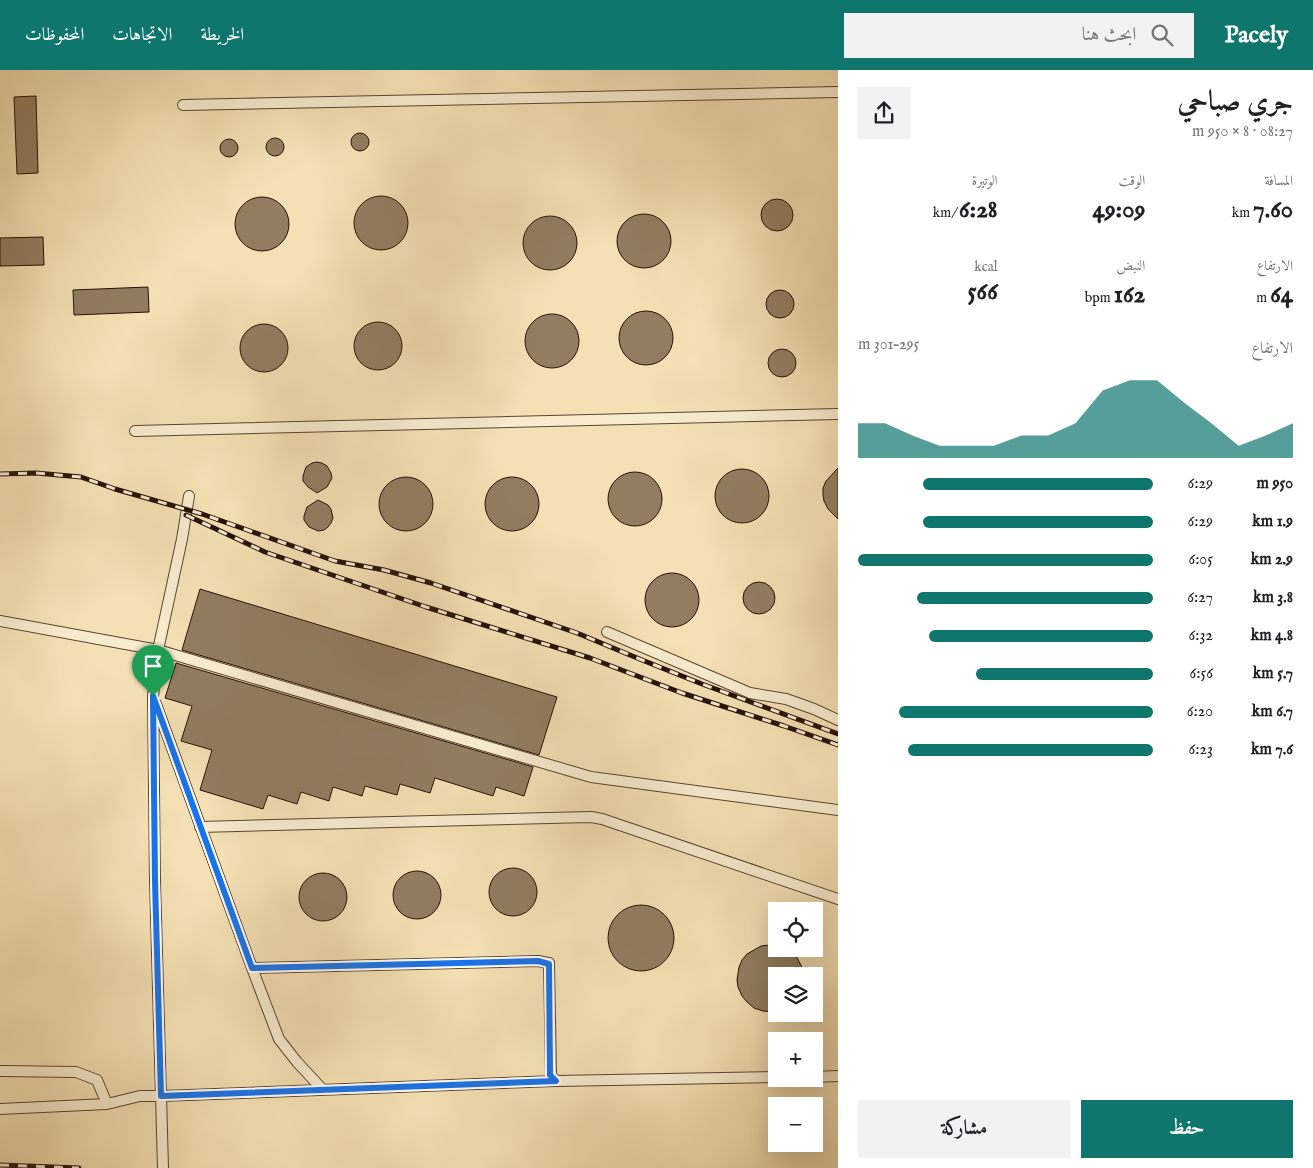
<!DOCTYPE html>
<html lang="ar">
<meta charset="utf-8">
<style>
:root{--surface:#fff;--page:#f2f2f2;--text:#202124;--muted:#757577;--accent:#0f766e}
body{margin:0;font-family:"IM FELL English",Amiri,serif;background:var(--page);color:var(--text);direction:rtl;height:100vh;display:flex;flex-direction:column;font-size:19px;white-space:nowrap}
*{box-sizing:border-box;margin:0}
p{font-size:16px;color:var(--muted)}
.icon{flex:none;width:28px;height:28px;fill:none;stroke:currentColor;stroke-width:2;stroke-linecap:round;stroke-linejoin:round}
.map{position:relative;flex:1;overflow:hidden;direction:ltr}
.details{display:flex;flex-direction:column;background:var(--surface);width:475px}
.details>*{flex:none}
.controls{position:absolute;left:768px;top:832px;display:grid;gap:10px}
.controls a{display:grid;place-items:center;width:55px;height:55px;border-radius:0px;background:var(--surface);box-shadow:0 5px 20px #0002;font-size:25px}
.pin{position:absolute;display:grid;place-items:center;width:42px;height:42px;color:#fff;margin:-51px -21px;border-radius:50% 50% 50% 0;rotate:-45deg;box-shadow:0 0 5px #0007}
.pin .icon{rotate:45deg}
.round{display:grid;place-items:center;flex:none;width:52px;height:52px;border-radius:0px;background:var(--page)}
.headline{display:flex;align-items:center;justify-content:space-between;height:85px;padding:0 20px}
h1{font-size:28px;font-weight:700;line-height:38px}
.stats{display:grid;grid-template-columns:repeat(3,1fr);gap:8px;height:85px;padding:5px 20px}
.stats div{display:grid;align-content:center}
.stats b{font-size:25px;font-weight:700}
.stats small{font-size:14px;font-weight:400}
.stats p{font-size:14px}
.chart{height:140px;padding:10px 20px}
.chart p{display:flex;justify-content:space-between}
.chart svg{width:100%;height:90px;margin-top:5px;fill:var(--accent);opacity:.7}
.button{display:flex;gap:10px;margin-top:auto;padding:10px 20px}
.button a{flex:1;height:58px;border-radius:0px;background:var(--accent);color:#fff;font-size:20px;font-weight:700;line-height:58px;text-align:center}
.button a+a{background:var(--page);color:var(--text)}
ul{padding:0 20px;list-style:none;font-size:16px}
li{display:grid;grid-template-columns:80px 60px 1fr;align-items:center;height:38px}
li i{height:12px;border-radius:6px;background:var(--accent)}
header{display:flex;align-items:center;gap:30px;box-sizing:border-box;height:70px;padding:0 25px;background:var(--accent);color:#fff}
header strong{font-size:24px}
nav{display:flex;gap:28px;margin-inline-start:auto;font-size:18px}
.search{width:350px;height:45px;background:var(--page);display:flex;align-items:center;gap:12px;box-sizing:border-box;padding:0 18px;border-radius:0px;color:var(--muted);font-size:19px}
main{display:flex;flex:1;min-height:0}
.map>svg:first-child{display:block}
</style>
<header>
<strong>Pacely</strong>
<div class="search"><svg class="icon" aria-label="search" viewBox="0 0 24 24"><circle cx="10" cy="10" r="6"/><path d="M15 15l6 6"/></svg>ابحث هنا</div>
<nav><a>الخريطة</a><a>الاتجاهات</a><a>المحفوظات</a></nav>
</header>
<main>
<section class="details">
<div class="headline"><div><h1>جري صباحي</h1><p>08:27 · 8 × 950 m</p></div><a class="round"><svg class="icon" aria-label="share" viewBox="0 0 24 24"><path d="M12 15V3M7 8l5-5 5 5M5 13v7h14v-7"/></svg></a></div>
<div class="stats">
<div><p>المسافة</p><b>7.60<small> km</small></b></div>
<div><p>الوقت</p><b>49:09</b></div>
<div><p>الوتيرة</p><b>6:28<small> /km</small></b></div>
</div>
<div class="stats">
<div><p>الارتفاع</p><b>64<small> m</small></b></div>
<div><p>النبض</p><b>162<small> bpm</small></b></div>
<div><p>kcal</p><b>566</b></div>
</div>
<div class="chart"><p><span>الارتفاع</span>295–301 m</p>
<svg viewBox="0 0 160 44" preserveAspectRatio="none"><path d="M0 44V27L10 27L20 33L30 38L40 38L50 38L60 33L70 33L80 27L90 11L100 6L110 6L120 17L130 27L140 38L150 33L160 27V44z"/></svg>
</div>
<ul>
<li><b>950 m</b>6:29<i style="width:78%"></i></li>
<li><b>1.9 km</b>6:29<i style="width:78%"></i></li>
<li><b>2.9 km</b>6:05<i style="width:100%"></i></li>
<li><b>3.8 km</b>6:27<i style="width:80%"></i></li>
<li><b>4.8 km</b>6:32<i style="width:76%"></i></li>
<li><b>5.7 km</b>6:56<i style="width:60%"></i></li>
<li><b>6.7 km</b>6:20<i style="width:86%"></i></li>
<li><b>7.6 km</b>6:23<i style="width:83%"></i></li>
</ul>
<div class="button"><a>حفظ</a><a>مشاركة</a></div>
</section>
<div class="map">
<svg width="838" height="1098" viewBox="0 0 838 1098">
<rect width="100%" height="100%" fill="#f4e0b4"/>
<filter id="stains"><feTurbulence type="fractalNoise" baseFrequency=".004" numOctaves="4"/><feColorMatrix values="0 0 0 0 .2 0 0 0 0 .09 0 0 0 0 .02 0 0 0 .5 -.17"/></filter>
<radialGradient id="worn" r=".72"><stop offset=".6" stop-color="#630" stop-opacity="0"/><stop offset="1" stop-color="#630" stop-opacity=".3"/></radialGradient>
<!-- building -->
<path fill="#927d61" stroke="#271108" d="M 36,26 L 38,103 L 17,104 L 14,27 Z
M351 72a9 9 0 1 1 18 0a9 9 0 1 1-18 0Z
M266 77a9 9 0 1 1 18 0a9 9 0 1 1-18 0Z
M220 78a9 9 0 1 1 18 0a9 9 0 1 1-18 0Z
M354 153a27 27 0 1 1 54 0a27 27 0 1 1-54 0Z
M235 154a27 27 0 1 1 54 0a27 27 0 1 1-54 0Z
M761 145a16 16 0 1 1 32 0a16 16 0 1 1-32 0Z
M617 171a27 27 0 1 1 54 0a27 27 0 1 1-54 0Z
M523 173a27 27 0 1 1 54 0a27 27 0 1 1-54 0Z
M 43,167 L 44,195 L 0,196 L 0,168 Z
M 148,217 L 149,242 L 74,245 L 73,220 Z
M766 234a14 14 0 1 1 28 0a14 14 0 1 1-28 0Z
M619 268a27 27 0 1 1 54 0a27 27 0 1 1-54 0Z
M525 271a27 27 0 1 1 54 0a27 27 0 1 1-54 0Z
M354 276a24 24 0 1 1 48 0a24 24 0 1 1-48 0Z
M240 278a24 24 0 1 1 48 0a24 24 0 1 1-48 0Z
M768 293a14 14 0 1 1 28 0a14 14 0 1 1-28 0Z
M 317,392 L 322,393 L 327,396 L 331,403 L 332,408 L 327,417 L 317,423 L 308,417 L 303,411 L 303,406 L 306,397 L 312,393 Z
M 838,398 L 838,449 L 828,439 L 824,431 L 823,425 L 823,418 L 826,411 Z
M715 426a27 27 0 1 1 54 0a27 27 0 1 1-54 0Z
M608 429a27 27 0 1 1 54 0a27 27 0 1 1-54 0Z
M485 434a27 27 0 1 1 54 0a27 27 0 1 1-54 0Z
M379 434a27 27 0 1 1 54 0a27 27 0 1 1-54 0Z
M 318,430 L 328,435 L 331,439 L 333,448 L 331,453 L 328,457 L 324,460 L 318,461 L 309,457 L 304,450 L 304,446 L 307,437 Z
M645 530a27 27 0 1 1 54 0a27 27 0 1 1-54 0Z
M743 528a16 16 0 1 1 32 0a16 16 0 1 1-32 0Z
M 200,519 L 557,627 L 539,685 L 182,580 Z
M 176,593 L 533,697 L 524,726 L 496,717 L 493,726 L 435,708 L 430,723 L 400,714 L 397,725 L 365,716 L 362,726 L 333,717 L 329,731 L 301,722 L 297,734 L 268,725 L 263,739 L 200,720 L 212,680 L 181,671 L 192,636 L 165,628 Z
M489 822a24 24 0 1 1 48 0a24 24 0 1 1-48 0Z
M393 825a24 24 0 1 1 48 0a24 24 0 1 1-48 0Z
M299 827a24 24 0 1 1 48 0a24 24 0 1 1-48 0Z
M608 868a33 33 0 1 1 66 0a33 33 0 1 1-66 0Z
M 769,875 L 776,875 L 776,879 L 787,879 L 796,886 L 801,895 L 805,906 L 776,906 L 776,942 L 763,941 L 754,938 L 747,932 L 742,926 L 738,917 L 737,910 L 739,897 L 742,890 L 747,884 L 761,876 Z"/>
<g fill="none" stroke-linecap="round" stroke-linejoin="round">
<!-- minor casing -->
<g stroke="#5a4533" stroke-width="12">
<path id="minor" d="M 183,35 L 838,22
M 135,361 L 838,344
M 189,426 L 182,469 L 158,580 L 153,626 L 155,811 L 161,1026 L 556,1011 L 776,1007
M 0,551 L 158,580 L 591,707 L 838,740
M 607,562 L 750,623 L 786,629 L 814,639 L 838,650
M 156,634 L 252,898 L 279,969 L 297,992 L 323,1020
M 200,757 L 591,747 L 602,749 L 838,829
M 252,898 L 538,891 L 549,893 L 551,1005 L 556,1011
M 0,1001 L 76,1002 L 97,1010 L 107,1034
M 814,1007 L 838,1006
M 0,1039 L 107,1034 L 140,1026 L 161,1026 L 163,1098"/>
</g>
<!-- minor -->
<use href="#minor" stroke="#f8ebce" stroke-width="10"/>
<!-- rail casing -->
<g stroke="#271108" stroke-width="5">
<path id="rail" d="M 0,404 L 36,403 L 81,407 L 115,419 L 202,444 L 335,491 L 384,500 L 431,513 L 577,563 L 642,590 L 702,614 L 838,664
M 186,445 L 265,482 L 426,537 L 590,588 L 682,623 L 784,656 L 838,675
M 0,1095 L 79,1098"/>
</g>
<!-- rail -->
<use href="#rail" stroke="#f8ebce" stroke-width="3" stroke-dasharray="9" stroke-linecap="butt"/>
</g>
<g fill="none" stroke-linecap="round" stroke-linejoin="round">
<!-- route casing -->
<g stroke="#fff" stroke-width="10">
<path id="route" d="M 153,626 L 252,898 L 538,891 L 549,894 L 550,1005 L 556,1011 L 161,1026 L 155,811 Z"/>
</g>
<!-- route -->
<use href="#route" stroke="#1a73e8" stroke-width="6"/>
</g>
<rect width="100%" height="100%" filter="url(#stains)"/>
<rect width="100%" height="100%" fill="url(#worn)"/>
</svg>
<div class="controls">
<a><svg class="icon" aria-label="locate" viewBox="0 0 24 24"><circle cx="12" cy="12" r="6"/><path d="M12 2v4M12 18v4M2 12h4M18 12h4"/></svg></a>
<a><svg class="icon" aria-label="layers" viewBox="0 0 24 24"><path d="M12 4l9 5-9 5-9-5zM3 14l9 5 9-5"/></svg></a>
<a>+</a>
<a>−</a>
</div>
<div class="pin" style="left:153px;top:626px;background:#1e9e55"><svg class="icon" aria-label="arrive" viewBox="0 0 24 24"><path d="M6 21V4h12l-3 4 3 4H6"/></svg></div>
</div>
</main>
